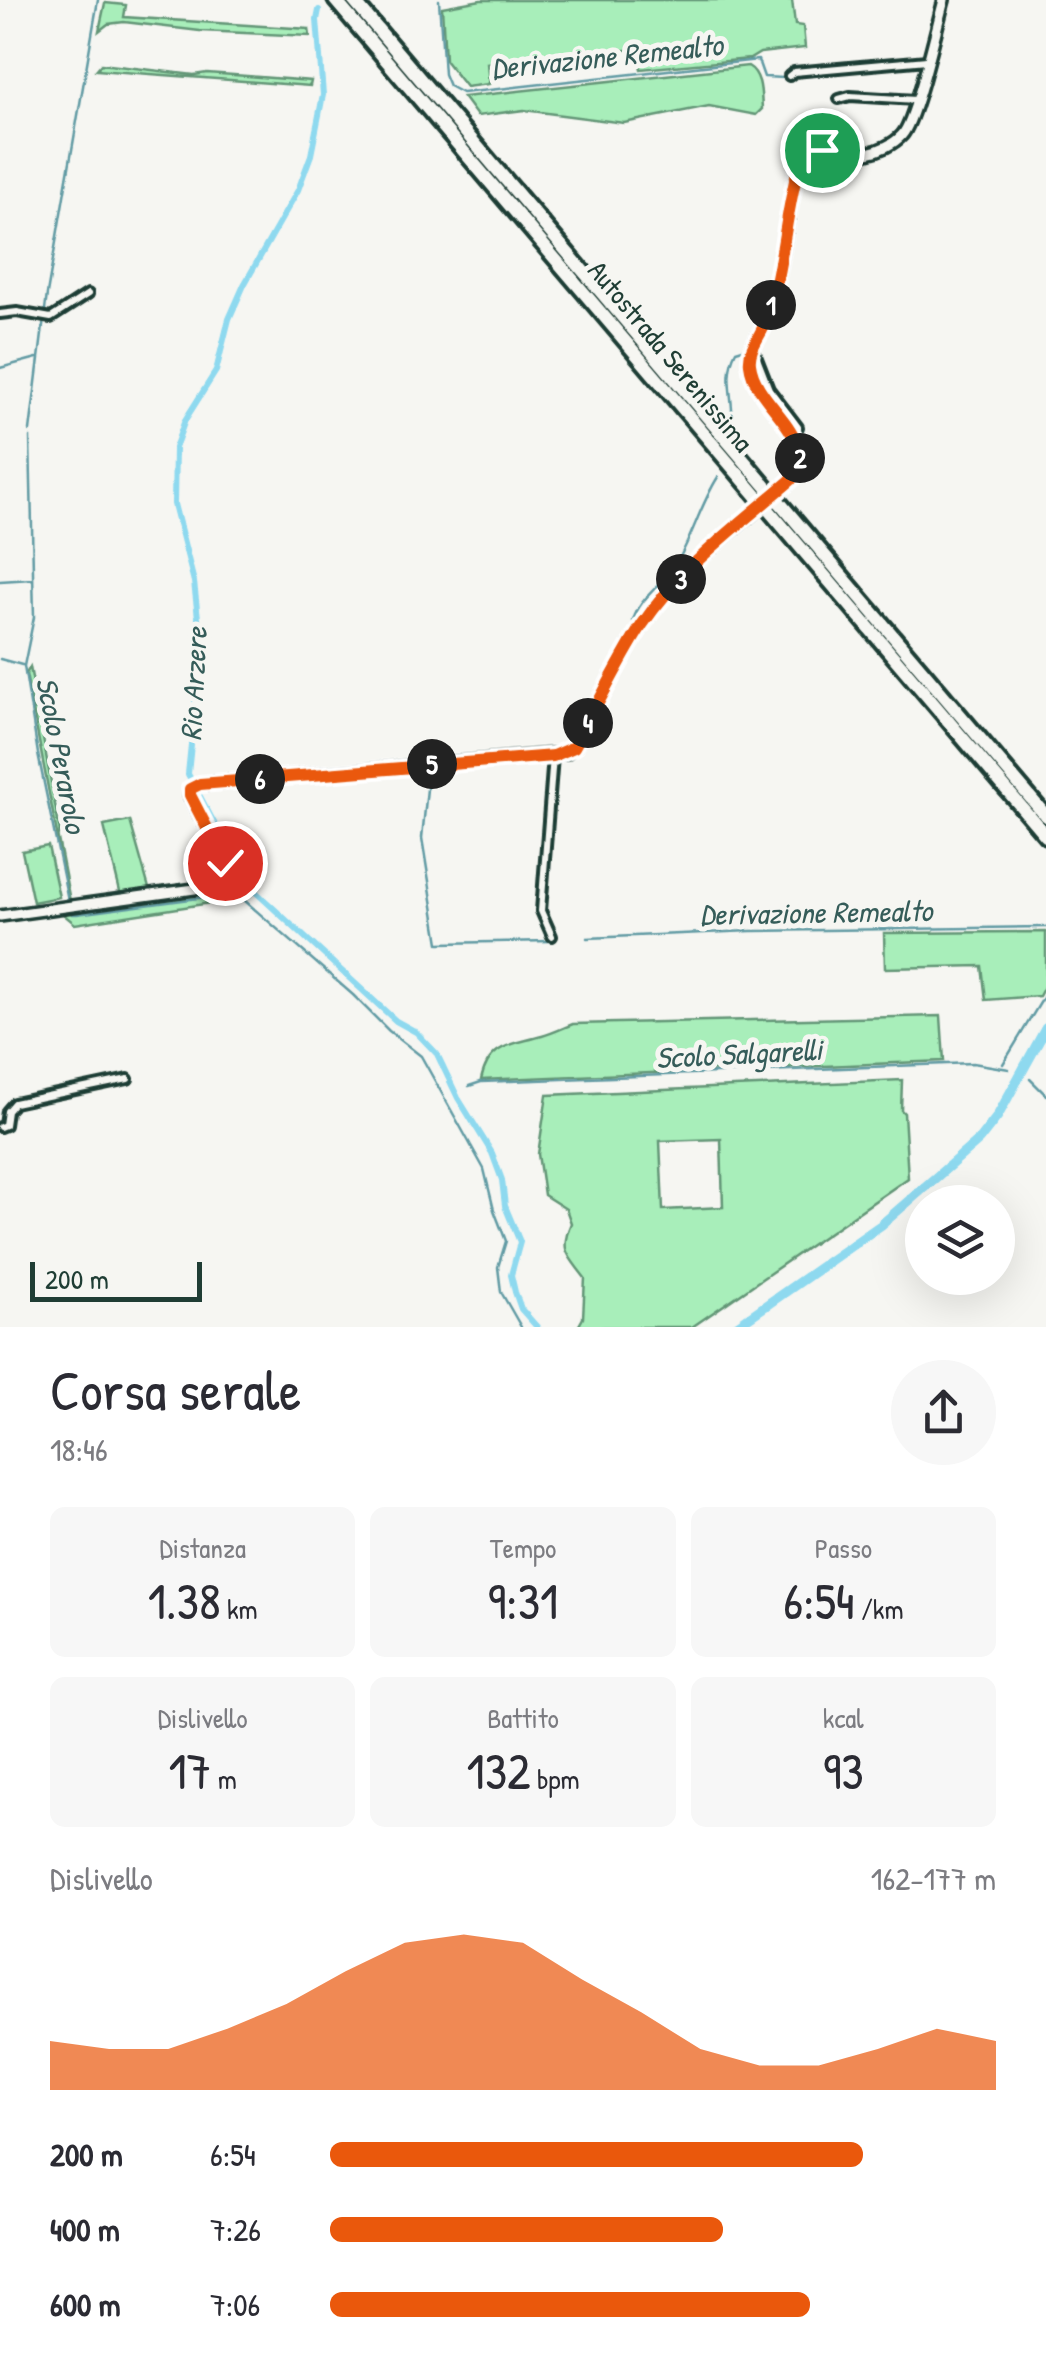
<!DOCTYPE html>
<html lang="it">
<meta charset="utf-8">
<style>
:root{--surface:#fff;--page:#f7f7f7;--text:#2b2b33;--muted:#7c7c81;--accent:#ea580c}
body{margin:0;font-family:"Patrick Hand",sans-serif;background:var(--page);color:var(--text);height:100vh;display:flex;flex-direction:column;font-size:38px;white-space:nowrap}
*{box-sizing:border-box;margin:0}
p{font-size:32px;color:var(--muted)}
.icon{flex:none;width:55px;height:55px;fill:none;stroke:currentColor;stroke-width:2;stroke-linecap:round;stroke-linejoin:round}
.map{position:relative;height:1327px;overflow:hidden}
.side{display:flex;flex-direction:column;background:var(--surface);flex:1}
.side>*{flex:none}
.fabs{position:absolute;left:905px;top:1185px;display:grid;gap:20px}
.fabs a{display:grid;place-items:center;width:110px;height:110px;border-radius:50%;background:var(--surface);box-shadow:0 10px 40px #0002;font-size:50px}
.scale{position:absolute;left:30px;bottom:25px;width:172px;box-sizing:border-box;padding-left:10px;border:5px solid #1f3d34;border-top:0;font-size:28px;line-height:35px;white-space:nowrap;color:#1f3d34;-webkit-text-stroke:8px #f6f6f2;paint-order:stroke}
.pin{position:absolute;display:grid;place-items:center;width:85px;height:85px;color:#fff;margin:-42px;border:5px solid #fff;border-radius:50%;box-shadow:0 2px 10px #0007}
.km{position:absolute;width:50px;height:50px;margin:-25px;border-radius:50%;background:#222;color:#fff;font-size:28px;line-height:50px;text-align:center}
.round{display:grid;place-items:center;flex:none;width:105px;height:105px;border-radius:52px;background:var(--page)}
.overview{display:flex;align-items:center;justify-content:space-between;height:170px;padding:0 50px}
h1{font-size:55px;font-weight:600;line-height:75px}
.stats{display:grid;grid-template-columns:repeat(3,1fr);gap:15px;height:170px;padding:10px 50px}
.stats div{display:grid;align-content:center;border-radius:15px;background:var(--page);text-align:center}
.stats b{font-size:50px;font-weight:600}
.stats small{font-size:28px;font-weight:400}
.stats p{font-size:28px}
.chart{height:280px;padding:20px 50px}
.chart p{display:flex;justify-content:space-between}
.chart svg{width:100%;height:180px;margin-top:10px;fill:var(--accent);opacity:.7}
ul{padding:0 50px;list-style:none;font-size:32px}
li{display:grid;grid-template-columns:160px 120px 1fr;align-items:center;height:75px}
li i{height:25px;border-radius:12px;background:var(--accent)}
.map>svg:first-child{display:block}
</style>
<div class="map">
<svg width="1046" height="1327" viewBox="0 0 1046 1327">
<rect width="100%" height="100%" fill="#f6f6f2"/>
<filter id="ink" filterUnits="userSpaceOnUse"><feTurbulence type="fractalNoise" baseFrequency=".01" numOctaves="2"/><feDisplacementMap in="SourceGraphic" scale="20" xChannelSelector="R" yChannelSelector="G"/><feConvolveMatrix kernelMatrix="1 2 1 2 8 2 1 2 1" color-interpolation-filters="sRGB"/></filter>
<g filter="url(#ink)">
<!-- green -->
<path fill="#a8eeba" stroke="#649677" stroke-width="2.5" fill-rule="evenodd" d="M 481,0 L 792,0 L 795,25 L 803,26 L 805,48 L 760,53 L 750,59 L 641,69 L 637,49 L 487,63 L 489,84 L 466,87 L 445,60 L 442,7 Z
M 105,3 L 126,5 L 124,17 L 309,29 L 310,36 L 200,31 L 124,22 L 108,24 L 99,31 Z
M 101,64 L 194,75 L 207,73 L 311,81 L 310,86 L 96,70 Z
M 748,66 C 762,74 761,94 762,109 L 756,115 L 709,106 L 624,123 L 524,110 L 477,116 L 463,97 Z
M 30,667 L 60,832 L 57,837 L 70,901 L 26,674 Z
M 130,821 L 150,892 L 121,896 L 104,826 Z
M 48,846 L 59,897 L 33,902 L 22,851 Z
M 226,886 L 230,900 L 75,924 L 62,913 L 0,920 Z
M 1046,932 L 1046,983 L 1039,996 L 986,1000 L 982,966 L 885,968 L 884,933 Z
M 941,1016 L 944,1061 L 481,1080 C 489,1043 512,1045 542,1036 C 553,1033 563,1028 573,1024 Z
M 902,1080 L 901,1110 L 904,1113 L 908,1178 L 692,1327 L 578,1327 L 583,1318 L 585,1278 C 568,1255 559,1251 571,1223 L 566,1209 L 544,1195 L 538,1154 L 547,1095 ZM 721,1139 L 723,1207 L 663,1210 L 660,1141 Z"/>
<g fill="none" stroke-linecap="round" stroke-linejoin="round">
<!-- stream -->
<path stroke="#629ba4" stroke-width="2.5" d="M 439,0 L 444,74 L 449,86 L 462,93 L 758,60 L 764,77 L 784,78
M 795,204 L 801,172
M 767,330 L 773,322 L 777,300
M 0,368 L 37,358
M 732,426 C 735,399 722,377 736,351 L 746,348
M 30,431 L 47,294 L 98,0
M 30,437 L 34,617 L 24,666 L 38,754 L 68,900
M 0,581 L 32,579
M 633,621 C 639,597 664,584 676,564 C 693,536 700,505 718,477
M 0,659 L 22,665
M 572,742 L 633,628
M 430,759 L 492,755
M 429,769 L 422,838 L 439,943 L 552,941
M 69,909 L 72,914 L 77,914 L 236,893 L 353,995 L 389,1031 L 421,1056 L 484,1169 L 494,1210 L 506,1241 L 498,1267 L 501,1292 L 521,1327
M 587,938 L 751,931 L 1046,927
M 1003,1064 L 1046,993
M 1030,1079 L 1046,1095
M 469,1086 L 481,1082 L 973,1063 L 1009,1069"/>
<!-- canal -->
<path stroke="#8ed9ef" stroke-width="6" d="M 319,10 L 317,20 L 323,95 L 311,155 L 298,190 L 244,285 L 229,319 L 216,371 L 185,420 L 175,448 L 174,504 L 194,582 L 201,645 L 188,774 L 246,883 L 396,1021 L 416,1032 L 437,1054 L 458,1098 L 492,1153 L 502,1180 L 505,1206 L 520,1242 L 511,1275 L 515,1292 L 521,1309 L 537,1327"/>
<!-- river -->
<path stroke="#8ed9ef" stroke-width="10" d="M 735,1327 L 881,1225 L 979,1140 L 997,1117 L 1046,1028"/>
<!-- street casing -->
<g stroke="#1f3d34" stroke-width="14">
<path id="street" d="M 789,76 L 794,72 L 927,60
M 839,99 L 850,96 L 916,100
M 0,314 L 17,312 L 51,318 L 88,294
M 753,348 L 769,389 L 798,427
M 552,936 L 541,911 L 553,756
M 0,1127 L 5,1125 L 7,1111 L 14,1103 L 128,1079"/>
</g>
<!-- secondary casing -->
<g stroke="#1f3d34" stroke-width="16">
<path id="secondary" d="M 791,480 C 821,435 755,407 750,364 C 748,348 760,336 766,321 C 783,270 787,213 799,161 C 822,143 842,157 867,153 C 879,151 894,144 902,135 C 916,120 937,25 944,0
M 0,916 L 209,887 L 223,882 L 228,874 L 225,863 L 189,795 L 190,789 L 200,784 L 566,753 L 576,744 C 597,705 617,664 641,627 C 670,582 711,548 751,515"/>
</g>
<!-- highway casing -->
<g stroke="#1f3d34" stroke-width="20">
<path id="highway" d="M 335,0 L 1046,836
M 353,0 L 1046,816"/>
</g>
<!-- street -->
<use href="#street" stroke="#f6f6f2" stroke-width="6"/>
<!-- secondary -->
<use href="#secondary" stroke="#f6f6f2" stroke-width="9"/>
<!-- highway -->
<use href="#highway" stroke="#f6f6f2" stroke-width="12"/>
<!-- secondary-bridge casing -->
<g stroke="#1f3d34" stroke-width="16" stroke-linecap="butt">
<path id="secondary-bridge" d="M 751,515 L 791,480"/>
</g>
<!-- secondary-bridge -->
<use href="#secondary-bridge" stroke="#f6f6f2" stroke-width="9"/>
</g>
</g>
<g fill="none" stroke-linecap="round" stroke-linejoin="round" filter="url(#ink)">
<!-- route casing -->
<g stroke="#fff" stroke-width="20">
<path id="route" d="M 225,863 L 190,795 L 190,789 L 200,784 L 553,756 L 574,747 C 597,707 617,664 642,625 C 681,567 739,525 791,480 C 821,434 755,407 750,364 C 748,348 761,336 766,321 C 783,269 785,213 800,161 L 822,150"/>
</g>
<!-- route -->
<use href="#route" stroke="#ea580c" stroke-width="12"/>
</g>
<g text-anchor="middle" stroke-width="10" stroke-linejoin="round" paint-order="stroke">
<!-- street labels -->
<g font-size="28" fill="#1f3d34" stroke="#f6f6f2">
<text transform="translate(671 356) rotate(50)" y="10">Autostrada Serenissima</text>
</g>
<!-- water labels -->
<g font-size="30" font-style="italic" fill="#355c59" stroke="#f6f6f2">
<text transform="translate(607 57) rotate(-6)" y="10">Derivazione Remealto</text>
<text transform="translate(194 684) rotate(-87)" y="10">Rio Arzere</text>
<text transform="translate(61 755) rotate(79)" y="10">Scolo Perarolo</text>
<text transform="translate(816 913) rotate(-1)" y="10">Derivazione Remealto</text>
<text transform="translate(739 1054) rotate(-3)" y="10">Scolo Salgarelli</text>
</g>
</g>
</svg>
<div class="fabs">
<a><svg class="icon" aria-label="layers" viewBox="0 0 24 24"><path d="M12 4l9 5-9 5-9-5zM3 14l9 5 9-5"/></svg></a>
</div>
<div class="scale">200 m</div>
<div class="pin" style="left:822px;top:150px;background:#1e9e55"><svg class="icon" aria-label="arrive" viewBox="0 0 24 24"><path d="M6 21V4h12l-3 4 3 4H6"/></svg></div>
<div class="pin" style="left:225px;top:863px;background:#d93025"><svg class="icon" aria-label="check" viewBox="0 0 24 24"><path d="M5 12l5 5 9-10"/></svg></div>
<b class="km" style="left:771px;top:305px">1</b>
<b class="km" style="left:800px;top:458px">2</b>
<b class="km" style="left:681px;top:579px">3</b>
<b class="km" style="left:588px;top:723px">4</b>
<b class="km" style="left:432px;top:764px">5</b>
<b class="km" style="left:260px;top:779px">6</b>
</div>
<section class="side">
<div class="overview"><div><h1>Corsa serale</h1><p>18:46</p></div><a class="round"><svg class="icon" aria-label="share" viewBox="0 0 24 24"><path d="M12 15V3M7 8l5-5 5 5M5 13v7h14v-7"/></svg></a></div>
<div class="stats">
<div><p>Distanza</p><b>1.38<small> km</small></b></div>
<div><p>Tempo</p><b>9:31</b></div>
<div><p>Passo</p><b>6:54<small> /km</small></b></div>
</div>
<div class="stats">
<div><p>Dislivello</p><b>17<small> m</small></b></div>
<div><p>Battito</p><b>132<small> bpm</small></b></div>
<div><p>kcal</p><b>93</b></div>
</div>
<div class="chart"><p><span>Dislivello</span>162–177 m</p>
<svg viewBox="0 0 160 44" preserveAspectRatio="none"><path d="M0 44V32L10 34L20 34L30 29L40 23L50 15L60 8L70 6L80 8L90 17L100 25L110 34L120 38L130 38L140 34L150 29L160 32V44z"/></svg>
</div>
<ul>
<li><b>200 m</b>6:54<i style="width:80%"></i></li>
<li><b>400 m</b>7:26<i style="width:59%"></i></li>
<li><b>600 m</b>7:06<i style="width:72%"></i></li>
</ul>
</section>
